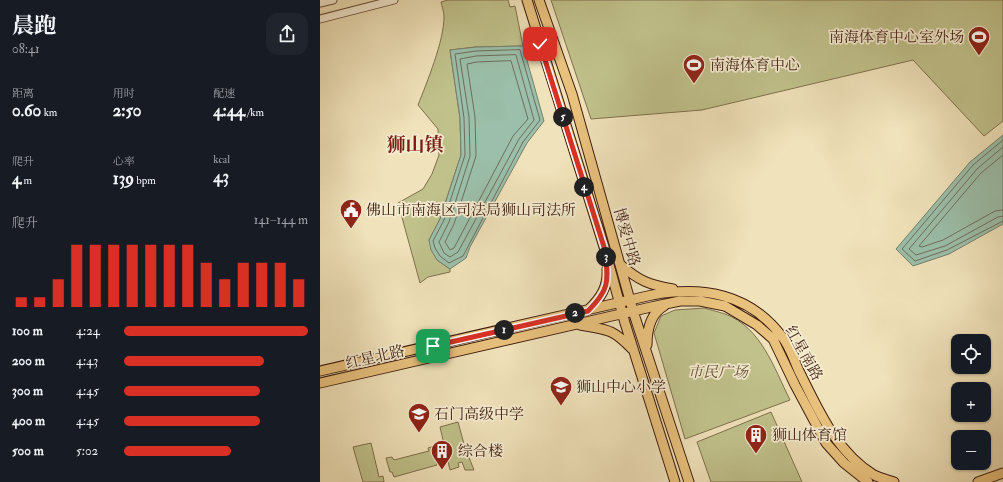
<!DOCTYPE html>
<html lang="zh">
<meta charset="utf-8">
<style>
:root{--surface:#171b24;--page:#20242c;--text:#f1f3f6;--muted:#9ea1a6;--accent:#d93025}
body{margin:0;font-family:"IM FELL Double Pica","Noto Serif SC",serif;background:var(--page);color:var(--text);height:100vh;display:flex;flex-direction:column;font-size:15px;white-space:nowrap}
*{box-sizing:border-box;margin:0}
p{font-size:13px;color:var(--muted)}
.icon{flex:none;width:22px;height:22px;fill:none;stroke:currentColor;stroke-width:2;stroke-linecap:round;stroke-linejoin:round}
.map{position:relative;flex:1;overflow:hidden}
.details{display:flex;flex-direction:column;background:var(--surface);width:320px}
.details>*{flex:none}
.controls{position:absolute;left:631px;top:334px;display:grid;gap:8px}
.controls a{display:grid;place-items:center;width:40px;height:40px;border-radius:8px;background:var(--surface);box-shadow:0 1px 3px #0004;font-size:20px}
.pin{position:absolute;display:grid;place-items:center;width:34px;height:34px;color:#fff;margin:-17px;border-radius:8px;box-shadow:0 2px 6px #0006}
.km{position:absolute;width:20px;height:20px;margin:-10px;border-radius:50%;background:#222;color:#fff;font-size:11px;line-height:20px;text-align:center}
.round{display:grid;place-items:center;flex:none;width:42px;height:42px;border-radius:12px;background:var(--page)}
.headline{display:flex;align-items:center;justify-content:space-between;height:68px;padding:0 12px}
h1{font-size:22px;font-weight:700;line-height:30px}
.metrics{display:grid;grid-template-columns:repeat(3,1fr);gap:6px;height:68px;padding:4px 12px}
.metrics div{display:grid;align-content:center}
.metrics b{font-size:17px;font-weight:700}
.metrics small{font-size:11px;font-weight:400}
.metrics p{font-size:11px}
.chart{height:112px;padding:8px 12px}
.chart p{display:flex;justify-content:space-between}
.chart svg{width:100%;height:72px;margin-top:4px;stroke:var(--accent);stroke-width:6}
ul{padding:0 12px;list-style:none;font-size:13px}
li{display:grid;grid-template-columns:64px 48px 1fr;align-items:center;height:30px}
li i{height:10px;border-radius:5px;background:var(--accent)}
main{display:flex;flex:1;min-height:0}
.map>svg:first-child{display:block}
</style>
<main>
<section class="details">
<div class="headline"><div><h1>晨跑</h1><p>08:41</p></div><a class="round"><svg class="icon" aria-label="share" viewBox="0 0 24 24"><path d="M12 15V3M7 8l5-5 5 5M5 13v7h14v-7"/></svg></a></div>
<div class="metrics">
<div><p>距离</p><b>0.60<small> km</small></b></div>
<div><p>用时</p><b>2:50</b></div>
<div><p>配速</p><b>4:44<small> /km</small></b></div>
</div>
<div class="metrics">
<div><p>爬升</p><b>4<small> m</small></b></div>
<div><p>心率</p><b>139<small> bpm</small></b></div>
<div><p>kcal</p><b>43</b></div>
</div>
<div class="chart"><p><span>爬升</span>141–144 m</p>
<svg viewBox="0 0 160 44" preserveAspectRatio="none"><path d="M5 44V38M15 44V38M25 44V27M35 44V6M45 44V6M55 44V6M65 44V6M75 44V6M85 44V6M95 44V6M105 44V17M115 44V27M125 44V17M135 44V17M145 44V17M155 44V27"/></svg>
</div>
<ul>
<li><b>100 m</b>4:24<i style="width:100%"></i></li>
<li><b>200 m</b>4:43<i style="width:76%"></i></li>
<li><b>300 m</b>4:45<i style="width:74%"></i></li>
<li><b>400 m</b>4:45<i style="width:74%"></i></li>
<li><b>500 m</b>5:02<i style="width:58%"></i></li>
</ul>
</section>
<div class="map">
<svg width="683" height="482" viewBox="0 0 683 482">
<rect width="100%" height="100%" fill="#f0e2ba"/>
<filter id="stains"><feTurbulence type="fractalNoise" baseFrequency=".005" numOctaves="4"/><feColorMatrix values="0 0 0 0 .2 0 0 0 0 .09 0 0 0 0 .02 0 0 0 .5 -.17"/></filter>
<radialGradient id="worn" r=".72"><stop offset=".6" stop-color="#630" stop-opacity="0"/><stop offset="1" stop-color="#630" stop-opacity=".3"/></radialGradient>
<!-- green -->
<path fill="#c0c18b" stroke="#80704d" d="M 128,0 L 188,0 L 190,7 L 195,6 L 203,46 L 156,47 L 130,50 L 140,118 L 141,155 L 120,219 L 109,240 L 117,260 L 130,269 L 130,272 L 108,277 L 100,283 L 78,203 L 103,189 L 112,174 L 119,155 L 118,129 L 98,105 C 107,82 124,41 124,17 C 124,12 122,7 121,2 Z
M 231,0 L 683,0 L 683,121 L 664,136 L 593,60 L 382,110 L 271,119 Z
M 384,308 C 391,310 399,312 405,314 C 441,327 454,368 470,400 L 365,439 L 334,333 L 341,316 L 355,310 Z
M 451,412 L 482,482 L 391,482 L 377,442 Z
M 138,422 L 147,455 L 148,455 L 154,470 L 145,470 L 142,462 L 138,463 L 139,467 L 130,470 L 120,427 Z
M 51,443 L 59,477 L 63,476 L 64,482 L 43,482 L 33,447 Z
M 115,446 L 118,460 L 116,461 L 117,465 L 74,477 L 72,472 L 70,472 L 66,458 L 72,457 L 74,460 L 105,452 L 109,451 L 108,448 Z"/>
<!-- water -->
<path fill="#9bbfaa" stroke="#777f6c" d="M 203,46 L 224,121 L 207,143 L 150,247 L 146,258 L 130,269 L 117,260 L 111,250 L 109,240 L 120,219 L 141,155 L 140,118 L 130,50 L 156,47 Z
M 683,135 L 683,224 L 629,254 L 593,266 L 576,249 L 650,162 Z"/>
<g fill="none" stroke-linecap="round" stroke-linejoin="round">
<!-- shore -->
<path stroke="#6e6e5c" stroke-width="1" d="M 200,50 L 220,120 L 203,142 L 143,256 L 129,263 L 120,256 L 115,248 L 113,241 L 124,220 L 145,155 L 144,118 L 135,54 L 156,51 Z
M 196,55 L 214,120 L 199,139 L 138,252 L 130,257 L 124,253 L 119,242 L 129,222 L 150,156 L 149,117 L 140,59 L 156,56 Z
M 191,61 L 208,119 L 193,136 L 134,248 L 130,250 L 125,242 L 134,224 L 156,156 L 155,117 L 147,64 L 157,62 Z
M 683,140 L 653,165 L 582,249 L 595,261 L 627,250 L 683,221
M 683,147 L 657,169 L 589,249 L 596,255 L 625,246 L 678,217 L 683,216
M 683,155 L 661,173 L 599,246 L 602,247 L 623,240 L 675,211 L 683,210"/>
<!-- minor casing -->
<g stroke="#6c4f3a" stroke-width="9">
<path id="minor" d="M 0,3 L 13,0
M 0,19 L 74,0"/>
</g>
<!-- major casing -->
<g stroke="#401e0f" stroke-width="11">
<path id="major" d="M 207,0 L 285,250 L 305,323 L 355,482
M 219,0 L 252,94 L 313,311 L 369,482
M 301,265 C 319,281 330,285 353,289
M 268,310 C 281,298 288,287 287,269
M 260,325 C 287,330 292,328 312,349
M 327,345 C 327,329 330,314 344,306
M 0,371 L 332,295 C 383,286 430,293 463,338 C 470,347 474,360 479,371 C 498,409 516,452 554,475 C 560,478 568,480 574,482
M 0,383 L 331,307 L 360,301 L 380,301 L 405,306 L 437,325 L 453,339 L 475,385 L 506,443 L 524,463 L 548,482
M 658,482 L 683,473"/>
</g>
<!-- minor -->
<use href="#minor" stroke="#f5ecd2" stroke-width="7"/>
<!-- major -->
<use href="#major" stroke="#e8c17d" stroke-width="9"/>
</g>
<g fill="none" stroke-linecap="round" stroke-linejoin="round">
<!-- route casing -->
<g stroke="#fff" stroke-width="8">
<path id="route" d="M 113,346 L 268,311 C 291,288 288,280 285,250 L 220,44"/>
</g>
<!-- route -->
<use href="#route" stroke="#d93025" stroke-width="5"/>
</g>
<!-- icons -->
<defs>
<g id="stadium-pin" transform="scale(1.15)"><path d="M0 17L-7.5 6A9.5 9.5 0 1 1 7.5 6Z" fill="#8f2418" stroke="#f5ecd2"/><path d="M0-5a6.5 5 0 1 0 0 10a6.5 5 0 1 0 0-10ZM-3.5-1.8h7v3.6h-7Z" fill="#fff"/></g>
<g id="civic-pin" transform="scale(1.15)"><path d="M0 17L-7.5 6A9.5 9.5 0 1 1 7.5 6Z" fill="#8f2418" stroke="#f5ecd2"/><path d="M-.6-6.5H3V-4.5H.6V-3L4-1V1h2V6H-6V1h2V-1L-.6-3ZM-1.2 2.5V6h2.4V2.5Z" fill="#fff"/></g>
<g id="school-pin" transform="scale(1.15)"><path d="M0 17L-7.5 6A9.5 9.5 0 1 1 7.5 6Z" fill="#8f2418" stroke="#f5ecd2"/><path d="M0-5L7-2L0 1L-7-2ZM-4 1L0 2.5L4 1V4Q0 6-4 4Z" fill="#fff"/></g>
<g id="building-pin" transform="scale(1.15)"><path d="M0 17L-7.5 6A9.5 9.5 0 1 1 7.5 6Z" fill="#8f2418" stroke="#f5ecd2"/><path d="M-4-6H4V6H1V3H-1V6H-4ZM-2.5-4.3h1.7v1.8h-1.7ZM.8-4.3h1.7v1.8H.8ZM-2.5-1h1.7V.8h-1.7ZM.8-1h1.7V.8H.8Z" fill="#fff"/></g>
</defs>
<g fill-rule="evenodd">
<use href="#stadium-pin" x="659" y="37"/>
<use href="#stadium-pin" x="374" y="65"/>
<use href="#civic-pin" x="31" y="210"/>
<use href="#school-pin" x="241" y="387"/>
<use href="#school-pin" x="99" y="414"/>
<use href="#building-pin" x="436" y="435"/>
<use href="#building-pin" x="122" y="451"/>
</g>
<g text-anchor="middle" stroke-width="3.5" stroke-linejoin="round" paint-order="stroke">
<!-- poi labels -->
<g font-size="15" fill="#401e0f" stroke="#f5ecd2" text-anchor="start">
<text x="644" y="42" text-anchor="end">南海体育中心室外场</text>
<text x="390" y="70">南海体育中心</text>
<text x="46" y="215">佛山市南海区司法局狮山司法所</text>
<text x="256" y="392">狮山中心小学</text>
<text x="114" y="419">石门高级中学</text>
<text x="452" y="440">狮山体育馆</text>
<text x="138" y="456">综合楼</text>
</g>
<!-- street labels -->
<g font-size="15" fill="#401e0f" stroke="#f5ecd2">
<text transform="translate(307 237) rotate(74)" y="5">博爱中路</text>
<text transform="translate(484 353) rotate(61)" y="5">红星南路</text>
<text transform="translate(55 357) rotate(-13)" y="5">红星北路</text>
</g>
<!-- park labels -->
<g font-size="15" font-style="italic" fill="#664f34" stroke="#f5ecd2">
<text x="398" y="377">市民广场</text>
</g>
<!-- district labels -->
<g font-size="19" font-weight="bold" fill="#7a1f14" stroke="#f5ecd2">
<text x="95" y="151">狮山镇</text>
</g>
</g>
<rect width="100%" height="100%" filter="url(#stains)"/>
<rect width="100%" height="100%" fill="url(#worn)"/>
</svg>
<div class="controls">
<a><svg class="icon" aria-label="locate" viewBox="0 0 24 24"><circle cx="12" cy="12" r="6"/><path d="M12 2v4M12 18v4M2 12h4M18 12h4"/></svg></a>
<a>+</a>
<a>−</a>
</div>
<div class="pin" style="left:113px;top:346px;background:#1e9e55"><svg class="icon" aria-label="arrive" viewBox="0 0 24 24"><path d="M6 21V4h12l-3 4 3 4H6"/></svg></div>
<div class="pin" style="left:220px;top:44px;background:#d93025"><svg class="icon" aria-label="check" viewBox="0 0 24 24"><path d="M5 12l5 5 9-10"/></svg></div>
<b class="km" style="left:184px;top:330px">1</b>
<b class="km" style="left:255px;top:313px">2</b>
<b class="km" style="left:286px;top:257px">3</b>
<b class="km" style="left:264px;top:187px">4</b>
<b class="km" style="left:243px;top:117px">5</b>
</div>
</main>
